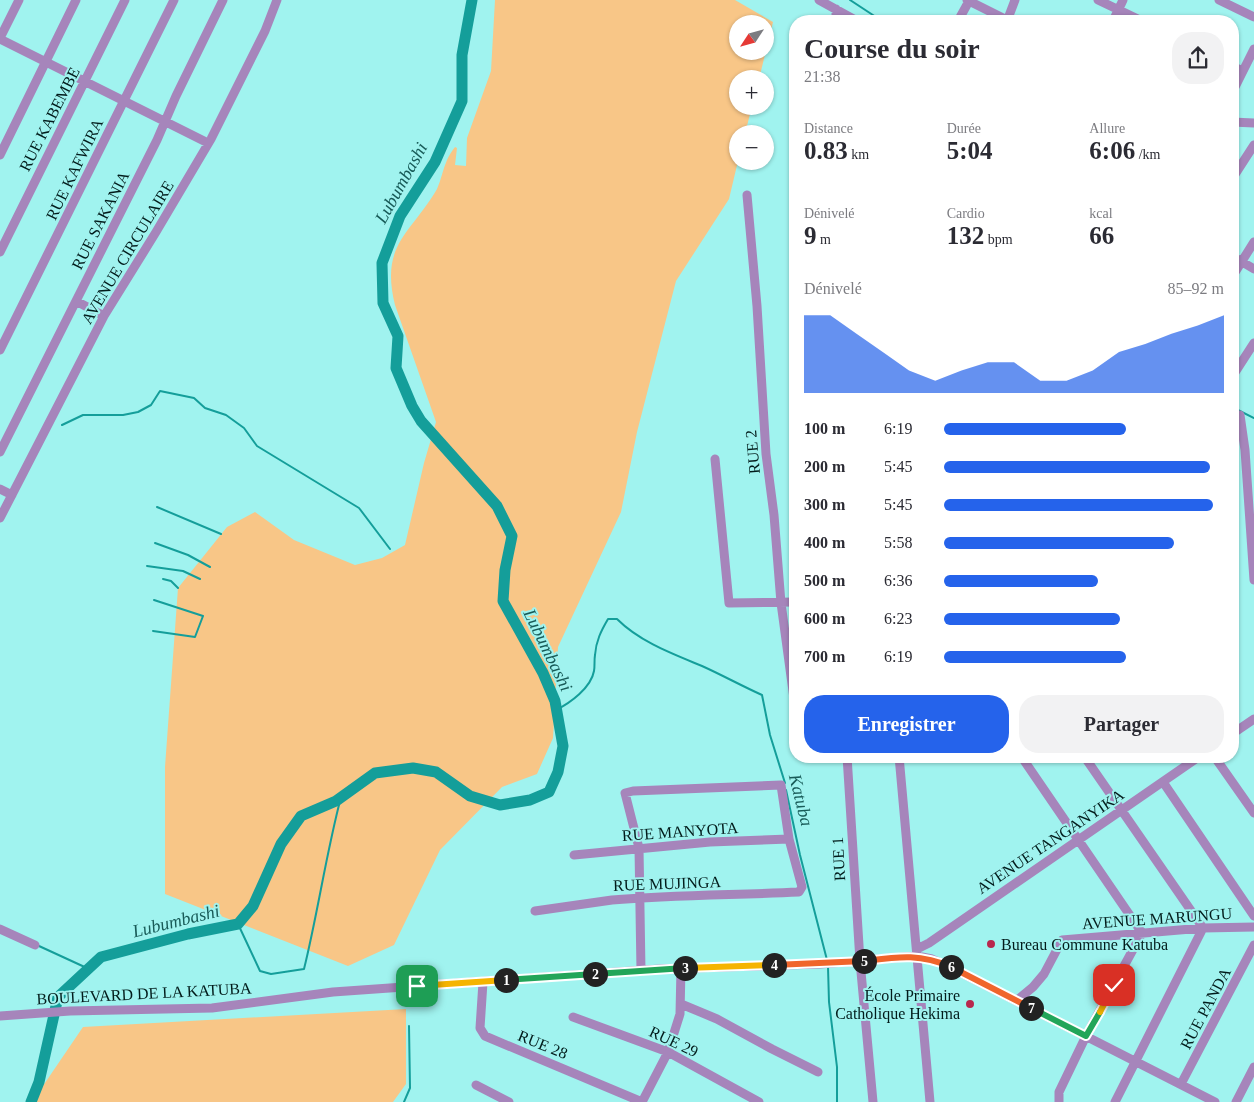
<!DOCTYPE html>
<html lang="fr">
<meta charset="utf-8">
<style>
:root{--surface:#fff;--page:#f2f2f3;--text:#2b2b33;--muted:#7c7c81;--accent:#2563eb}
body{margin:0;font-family:Georgia,serif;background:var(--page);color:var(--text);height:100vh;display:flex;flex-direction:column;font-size:19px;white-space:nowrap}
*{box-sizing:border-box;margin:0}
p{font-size:16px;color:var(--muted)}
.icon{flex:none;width:28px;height:28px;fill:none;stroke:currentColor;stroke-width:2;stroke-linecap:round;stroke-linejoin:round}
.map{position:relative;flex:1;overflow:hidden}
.details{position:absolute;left:789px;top:15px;width:450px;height:748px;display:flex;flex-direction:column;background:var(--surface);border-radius:20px;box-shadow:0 1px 4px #0004}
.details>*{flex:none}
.needle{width:32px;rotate:234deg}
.tools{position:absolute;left:729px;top:15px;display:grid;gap:10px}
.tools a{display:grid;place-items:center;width:45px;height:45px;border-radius:50%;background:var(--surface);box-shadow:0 1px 4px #0004;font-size:25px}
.pin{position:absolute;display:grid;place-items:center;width:42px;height:42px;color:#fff;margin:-21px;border-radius:10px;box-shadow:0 2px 8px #0006}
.km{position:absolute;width:25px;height:25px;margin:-12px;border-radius:50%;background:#222;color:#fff;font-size:14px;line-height:25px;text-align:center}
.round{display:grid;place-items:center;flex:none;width:52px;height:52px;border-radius:20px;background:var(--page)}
.summary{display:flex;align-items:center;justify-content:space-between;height:85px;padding:0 15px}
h1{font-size:28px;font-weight:700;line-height:38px}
.metrics{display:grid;grid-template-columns:repeat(3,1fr);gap:8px;height:85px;padding:5px 15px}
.metrics div{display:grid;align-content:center}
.metrics b{font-size:25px;font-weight:700}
.metrics small{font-size:14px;font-weight:400}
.metrics p{font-size:14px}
.chart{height:140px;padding:10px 15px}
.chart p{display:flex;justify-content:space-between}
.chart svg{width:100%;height:90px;margin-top:5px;fill:var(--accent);opacity:.7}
.cta{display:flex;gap:10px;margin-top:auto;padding:10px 15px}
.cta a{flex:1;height:58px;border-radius:20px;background:var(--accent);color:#fff;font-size:20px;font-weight:700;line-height:58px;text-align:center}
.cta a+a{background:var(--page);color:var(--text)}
ul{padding:0 15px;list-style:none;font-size:16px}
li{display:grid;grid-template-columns:80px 60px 1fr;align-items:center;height:38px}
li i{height:12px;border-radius:6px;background:var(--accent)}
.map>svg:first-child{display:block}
</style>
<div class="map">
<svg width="1254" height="1102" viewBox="0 0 1254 1102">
<rect width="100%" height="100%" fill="#a0f3ef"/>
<!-- green -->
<path fill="#f8c687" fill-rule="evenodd" d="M 495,0 L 735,0 L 773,22 L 759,79 L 738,79 L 738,106 L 752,106 L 745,134 L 738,134 L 738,161 L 729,199 L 676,281 L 637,432 L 621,512 L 558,647 L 553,738 L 537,774 L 502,787 L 440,850 L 394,945 L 348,966 L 165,894 L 165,767 L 178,588 L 227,527 L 255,512 L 294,540 L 355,565 L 382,558 L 405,545 L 424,463 L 436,422 L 395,305 C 380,244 410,235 437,189 C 441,180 443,169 447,160 C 449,155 452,151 455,147 L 457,148 L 455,165 L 466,166 L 467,138 L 491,71 ZM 738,24 L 765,24 L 765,51 L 738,51 Z
M 406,1009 L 406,1084 L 393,1102 L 32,1102 L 83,1027 Z"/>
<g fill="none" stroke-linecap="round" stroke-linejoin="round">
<!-- stream -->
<path stroke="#149e9a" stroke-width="2" d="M 850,0 L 882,21
M 1232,407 L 1254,418
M 62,425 L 83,415 L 123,415 L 138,412 L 151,405 L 160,391 L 194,398 L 205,408 L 226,415 L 244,428 L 257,446 L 359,508 L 390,549
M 157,507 L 221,534
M 155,543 L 188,555 L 210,567
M 147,566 L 183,571 L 200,579
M 163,579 L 171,581 L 178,588
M 153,631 L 195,637 L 203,616 L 154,600
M 556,710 C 570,703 591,688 594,671 C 595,666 594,661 595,655 C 596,641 601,631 608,619 L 617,619 C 640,642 673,654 702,666 C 722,675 742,686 762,695 L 770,735 L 785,783
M 786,790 L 800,855 L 827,960
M 238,924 L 260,971 L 271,974 L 304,969 C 318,912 326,854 341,797
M 39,946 L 89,969
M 828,967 L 829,1002 L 837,1067 L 837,1102
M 404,1102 L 410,1088 L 409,1026"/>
<!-- river -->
<path stroke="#149e9a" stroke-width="11" d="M 31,1102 L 39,1082 L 58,997 L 101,957 L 188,934 L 238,924 L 253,906 L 281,844 L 301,816 L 336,801 L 375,773 L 413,768 L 436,772 L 470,796 L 500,805 L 530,800 L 549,792 L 558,772 L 563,746 L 555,701 L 543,673 L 503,601 L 505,570 L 512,536 L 497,506 L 421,421 L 412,406 L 396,368 L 398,336 L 383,303 L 382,263 L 400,216 L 435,162 L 462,101 L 462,55 L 472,0"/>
<!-- minor -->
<path stroke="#a685bb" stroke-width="9" d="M 819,0 L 857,21
M 967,0 L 1009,21
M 1098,0 L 1142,21
M 1219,0 L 1254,17
M 836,21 L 836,9
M 958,21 L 969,1
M 1007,21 L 1015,0
M 1113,21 L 1123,0
M 0,38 L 19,0
M 0,39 L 208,143
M 1232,66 L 1243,71
M 1232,93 L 1254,49
M 1232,122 L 1254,123
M 0,155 L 76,0
M 794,179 L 795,195
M 1232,179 L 1254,145
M 747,195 L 757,306 L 766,454 L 774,515 L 781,603 L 795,706
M 0,252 L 125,0
M 1232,256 L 1254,269
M 1232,277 L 1254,242
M 76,301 L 104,316
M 0,350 L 174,0
M 1232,377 L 1254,343
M 1240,415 L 1245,450 L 1254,580
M 0,452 L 157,140 L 176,96 L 223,0
M 715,459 L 729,603 L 795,602
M 0,489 L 12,495
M 0,518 L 104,316 L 156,232 L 211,139 L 265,31 L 277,0
M 1232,734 L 1254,719
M 847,756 L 860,961 L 873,1102
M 899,756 L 930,1102
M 1021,756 L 1142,933 L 1086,1036 L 1059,1092 L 1059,1102
M 1084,756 L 1203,928 L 1115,1102
M 1214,756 L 1254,813
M 1163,782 L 1254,916
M 574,855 L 710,842 L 789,839
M 535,911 L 612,900 C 674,895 736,895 799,892 L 802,887 L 789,839 L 781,785 L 633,791 L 625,793 L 639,848 L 641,971
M 0,929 L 35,945
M 917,949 L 929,943 L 1200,756
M 483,982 L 480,1028 L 485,1036 L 642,1102
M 1016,1001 L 1033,987 L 1044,974 L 1062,940 L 1203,928 L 1254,927
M 681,1004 L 717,1019 L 772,1049 L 818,1072
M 0,1016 L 70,1011 L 212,1008 L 333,992 L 660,969 L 820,964 L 917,956 L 932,959 L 952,968 L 1215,1102
M 573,1017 L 668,1052 L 759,1102
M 1181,1084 L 1254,945
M 476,1085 L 509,1102
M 642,1102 L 668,1052 L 680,1014 L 681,968
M 1236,1102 L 1254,1067"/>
</g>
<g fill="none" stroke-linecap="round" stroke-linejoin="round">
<!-- split-1 casing -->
<g stroke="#fff" stroke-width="10">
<path id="split-1" d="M 417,986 L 506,980"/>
</g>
<!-- split-2 casing -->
<g stroke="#fff" stroke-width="10">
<path id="split-2" d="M 506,980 L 595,974"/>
</g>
<!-- split-3 casing -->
<g stroke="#fff" stroke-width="10">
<path id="split-3" d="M 595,974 L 685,968"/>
</g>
<!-- split-4 casing -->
<g stroke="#fff" stroke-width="10">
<path id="split-4" d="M 685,968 L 774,965"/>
</g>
<!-- split-5 casing -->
<g stroke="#fff" stroke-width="10">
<path id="split-5" d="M 774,965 L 864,961"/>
</g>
<!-- split-6 casing -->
<g stroke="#fff" stroke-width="10">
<path id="split-6" d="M 864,961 C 897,957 919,953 951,967"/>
</g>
<!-- split-7 casing -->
<g stroke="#fff" stroke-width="10">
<path id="split-7" d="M 951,967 L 1031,1008"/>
</g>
<!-- split-8 casing -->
<g stroke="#fff" stroke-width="10">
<path id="split-8" d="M 1031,1008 L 1086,1036 L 1100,1012"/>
</g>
<!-- split-9 casing -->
<g stroke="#fff" stroke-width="10">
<path id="split-9" d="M 1100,1012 L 1114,985"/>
</g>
<!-- split-1 -->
<use href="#split-1" stroke="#f5b400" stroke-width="6"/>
<!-- split-2 -->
<use href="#split-2" stroke="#22a559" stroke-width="6"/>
<!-- split-3 -->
<use href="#split-3" stroke="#22a559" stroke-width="6"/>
<!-- split-4 -->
<use href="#split-4" stroke="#f5b400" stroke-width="6"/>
<!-- split-5 -->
<use href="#split-5" stroke="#f0652b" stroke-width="6"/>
<!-- split-6 -->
<use href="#split-6" stroke="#f0652b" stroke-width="6"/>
<!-- split-7 -->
<use href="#split-7" stroke="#f0652b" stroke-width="6"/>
<!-- split-8 -->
<use href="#split-8" stroke="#22a559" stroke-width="6"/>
<!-- split-9 -->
<use href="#split-9" stroke="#f5b400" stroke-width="6"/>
</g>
<!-- markers -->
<g fill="#b8274d" stroke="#a0f3ef" stroke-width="2">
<circle cx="991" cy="944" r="5"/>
<circle cx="970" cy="1004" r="5"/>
</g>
<g text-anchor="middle" stroke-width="4" stroke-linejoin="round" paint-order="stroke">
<!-- street labels -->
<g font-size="16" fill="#021c1b" stroke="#a0f3ef">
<text transform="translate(49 119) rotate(-63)" y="6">RUE KABEMBE</text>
<text transform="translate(74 169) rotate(-64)" y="6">RUE KAFWIRA</text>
<text transform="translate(100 220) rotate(-63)" y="6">RUE SAKANIA</text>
<text transform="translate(127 252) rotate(-59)" y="6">AVENUE CIRCULAIRE</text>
<text transform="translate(752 452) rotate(-95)" y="6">RUE 2</text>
<text transform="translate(680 831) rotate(-4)" y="6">RUE MANYOTA</text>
<text transform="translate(1050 841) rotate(-34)" y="6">AVENUE TANGANYIKA</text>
<text transform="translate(838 859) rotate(-93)" y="6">RUE 1</text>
<text transform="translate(667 883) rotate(-2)" y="6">RUE MUJINGA</text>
<text transform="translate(1157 918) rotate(-4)" y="6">AVENUE MARUNGU</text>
<text transform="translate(144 993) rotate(-3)" y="6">BOULEVARD DE LA KATUBA</text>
<text transform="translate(1205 1008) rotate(-62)" y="6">RUE PANDA</text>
<text transform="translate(674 1041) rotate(25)" y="6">RUE 29</text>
<text transform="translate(543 1044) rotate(22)" y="6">RUE 28</text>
</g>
<!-- poi labels -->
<g font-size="16" fill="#021c1b" stroke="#a0f3ef" text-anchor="start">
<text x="1001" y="950">Bureau Commune Katuba</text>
<text x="960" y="1001" text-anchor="end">École Primaire<tspan x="960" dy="18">Catholique Hekima</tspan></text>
</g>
<!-- water labels -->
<g font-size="18" font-style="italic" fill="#185b58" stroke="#a0f3ef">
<text transform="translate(401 183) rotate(-61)" y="6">Lubumbashi</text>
<text transform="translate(548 650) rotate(64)" y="6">Lubumbashi</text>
<text transform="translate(801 800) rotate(76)" y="6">Katuba</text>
<text transform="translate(176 921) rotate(-14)" y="6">Lubumbashi</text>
</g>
</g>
</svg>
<div class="tools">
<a><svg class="needle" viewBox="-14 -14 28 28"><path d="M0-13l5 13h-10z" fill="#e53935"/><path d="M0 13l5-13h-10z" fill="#7c7c81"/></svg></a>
<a>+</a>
<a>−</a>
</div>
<div class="pin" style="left:417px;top:986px;background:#1e9e55"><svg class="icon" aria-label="arrive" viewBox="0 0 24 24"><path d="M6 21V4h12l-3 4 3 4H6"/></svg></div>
<div class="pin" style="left:1114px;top:985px;background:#d93025"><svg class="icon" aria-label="check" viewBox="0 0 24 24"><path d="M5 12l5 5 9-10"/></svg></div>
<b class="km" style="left:506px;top:980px">1</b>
<b class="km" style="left:595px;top:974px">2</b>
<b class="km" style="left:685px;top:968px">3</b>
<b class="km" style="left:774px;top:965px">4</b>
<b class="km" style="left:864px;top:961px">5</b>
<b class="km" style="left:951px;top:967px">6</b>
<b class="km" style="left:1031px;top:1008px">7</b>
<section class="details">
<div class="summary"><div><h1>Course du soir</h1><p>21:38</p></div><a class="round"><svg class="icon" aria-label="share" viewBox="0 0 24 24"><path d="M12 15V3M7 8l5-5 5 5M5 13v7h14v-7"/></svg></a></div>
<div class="metrics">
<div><p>Distance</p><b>0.83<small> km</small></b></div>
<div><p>Durée</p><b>5:04</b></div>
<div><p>Allure</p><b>6:06<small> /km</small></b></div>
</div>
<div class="metrics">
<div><p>Dénivelé</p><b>9<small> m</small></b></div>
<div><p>Cardio</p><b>132<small> bpm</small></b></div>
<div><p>kcal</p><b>66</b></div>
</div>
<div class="chart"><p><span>Dénivelé</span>85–92 m</p>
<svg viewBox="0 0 160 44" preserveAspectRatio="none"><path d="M0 44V6L10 6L20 15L30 24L40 33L50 38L60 33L70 29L80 29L90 38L100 38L110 33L120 24L130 20L140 15L150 11L160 6V44z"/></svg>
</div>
<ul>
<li><b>100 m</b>6:19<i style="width:65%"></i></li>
<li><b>200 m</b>5:45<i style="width:95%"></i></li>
<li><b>300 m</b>5:45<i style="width:96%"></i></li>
<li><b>400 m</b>5:58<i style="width:82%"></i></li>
<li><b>500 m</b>6:36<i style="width:55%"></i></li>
<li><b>600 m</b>6:23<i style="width:63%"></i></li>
<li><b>700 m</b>6:19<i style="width:65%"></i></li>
</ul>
<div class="cta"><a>Enregistrer</a><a>Partager</a></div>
</section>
</div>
